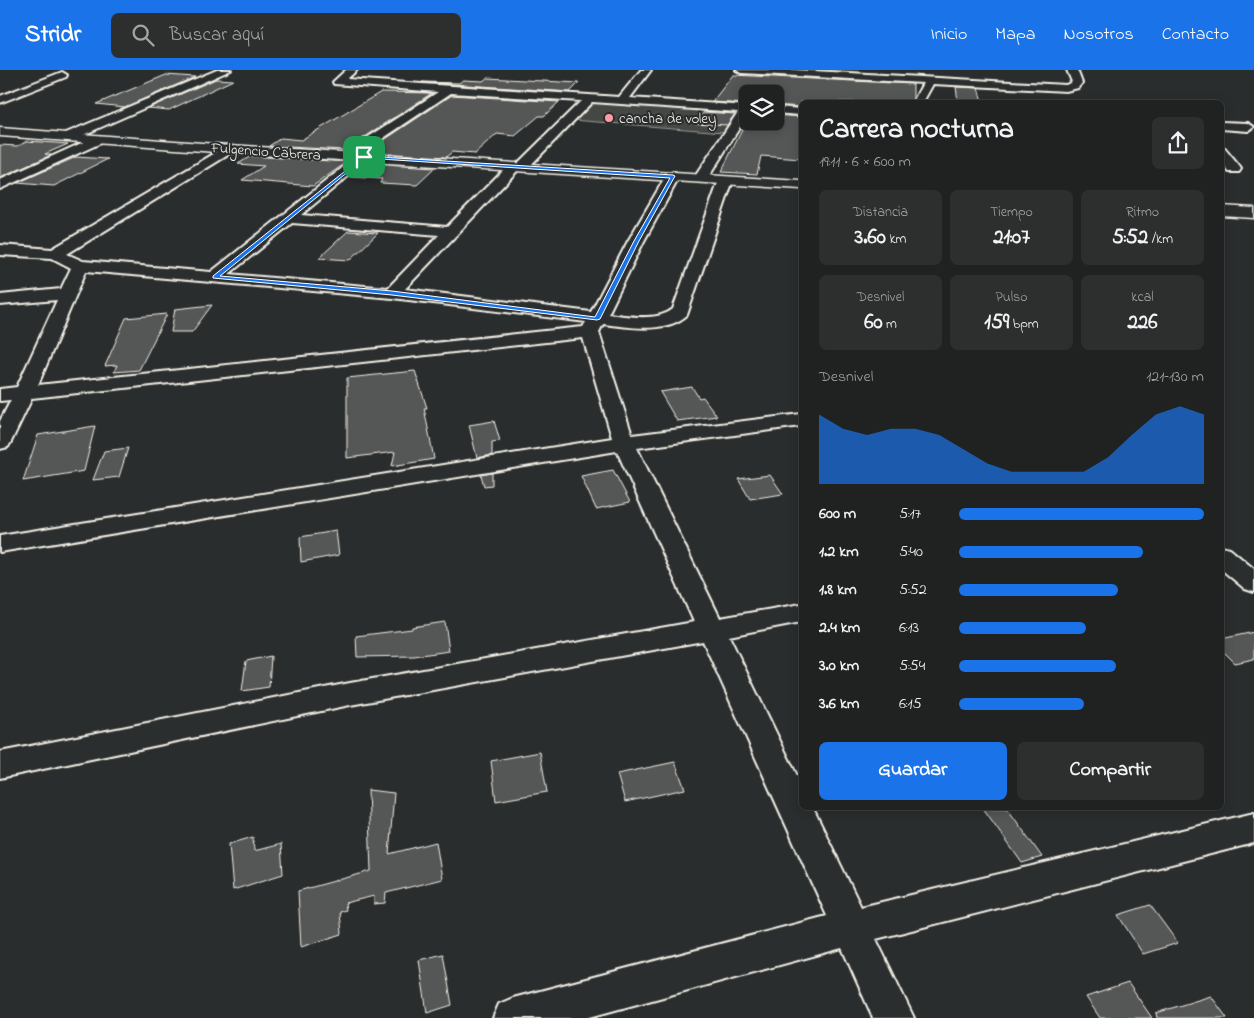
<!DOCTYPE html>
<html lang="es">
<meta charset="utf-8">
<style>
:root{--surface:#202222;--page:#2d2f2f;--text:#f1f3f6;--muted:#a2a4a5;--line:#3d3f40;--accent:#1a73e8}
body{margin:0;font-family:"Indie Flower",sans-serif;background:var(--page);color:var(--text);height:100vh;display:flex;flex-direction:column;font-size:19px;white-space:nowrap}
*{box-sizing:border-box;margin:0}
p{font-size:16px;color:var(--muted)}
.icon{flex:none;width:28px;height:28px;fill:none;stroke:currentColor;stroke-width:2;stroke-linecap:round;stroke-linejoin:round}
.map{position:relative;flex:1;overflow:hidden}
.panel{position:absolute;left:799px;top:30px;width:425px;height:710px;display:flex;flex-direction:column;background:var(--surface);border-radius:8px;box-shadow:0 2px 12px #0003,0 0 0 1px var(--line)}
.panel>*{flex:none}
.tools{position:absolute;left:739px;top:15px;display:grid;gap:10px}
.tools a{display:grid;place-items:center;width:45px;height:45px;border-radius:8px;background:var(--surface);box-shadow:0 2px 12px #0003,0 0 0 1px var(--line);font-size:25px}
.pin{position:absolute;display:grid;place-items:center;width:42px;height:42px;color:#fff;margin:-21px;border-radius:10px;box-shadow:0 2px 8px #0006}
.round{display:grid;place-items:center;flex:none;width:52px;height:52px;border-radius:8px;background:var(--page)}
.headline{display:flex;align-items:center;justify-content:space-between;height:85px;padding:0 20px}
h1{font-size:28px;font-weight:700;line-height:38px}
.figures{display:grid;grid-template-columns:repeat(3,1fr);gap:8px;height:85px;padding:5px 20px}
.figures div{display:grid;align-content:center;border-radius:8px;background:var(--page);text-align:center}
.figures b{font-size:21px;font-weight:700}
.figures small{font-size:14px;font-weight:400}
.figures p{font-size:14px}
.chart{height:140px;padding:10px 20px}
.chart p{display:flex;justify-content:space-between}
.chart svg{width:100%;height:90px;margin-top:5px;fill:var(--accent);opacity:.7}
.cta{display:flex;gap:10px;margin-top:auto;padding:10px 20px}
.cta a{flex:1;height:58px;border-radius:8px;background:var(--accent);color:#fff;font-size:20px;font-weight:700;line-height:58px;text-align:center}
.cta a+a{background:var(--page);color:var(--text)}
ul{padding:0 20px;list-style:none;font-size:16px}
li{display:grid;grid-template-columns:80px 60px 1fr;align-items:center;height:38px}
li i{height:12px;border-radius:6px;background:var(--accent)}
header{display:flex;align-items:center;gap:30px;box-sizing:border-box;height:70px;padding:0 25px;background:var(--accent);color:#fff}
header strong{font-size:24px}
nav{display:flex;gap:28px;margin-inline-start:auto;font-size:18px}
.search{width:350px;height:45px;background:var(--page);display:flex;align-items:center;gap:12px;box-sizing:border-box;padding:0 18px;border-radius:8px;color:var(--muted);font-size:19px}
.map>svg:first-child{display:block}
</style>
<header>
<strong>Stridr</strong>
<div class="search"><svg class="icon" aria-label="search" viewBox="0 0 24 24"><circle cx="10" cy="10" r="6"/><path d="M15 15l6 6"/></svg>Buscar aquí</div>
<nav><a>Inicio</a><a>Mapa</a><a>Nosotros</a><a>Contacto</a></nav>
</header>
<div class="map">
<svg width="1254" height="948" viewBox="0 0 1254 948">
<rect width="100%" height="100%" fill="#2a2d2e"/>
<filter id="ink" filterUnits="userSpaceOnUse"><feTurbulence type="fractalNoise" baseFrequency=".02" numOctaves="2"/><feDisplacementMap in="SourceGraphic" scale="10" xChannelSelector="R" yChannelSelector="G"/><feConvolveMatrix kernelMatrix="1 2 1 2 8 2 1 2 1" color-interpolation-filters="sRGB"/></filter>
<g filter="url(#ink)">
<!-- green -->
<path fill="#444645" stroke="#9c9c96" d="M 592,31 L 738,40 L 724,62 L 572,50 Z"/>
<!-- building -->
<path fill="#555756" stroke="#f4f1e8" d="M 166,5 L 195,7 L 125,37 L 96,34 Z
M 733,5 L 913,14 L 913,29 L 911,32 L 801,32 L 801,37 L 775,35 L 775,24 L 748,24 L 748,34 L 712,32 Z
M 487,8 L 506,9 L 579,13 L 570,22 L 422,12 L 459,13 L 463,10 L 483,11 Z
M 216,9 L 233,10 L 169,40 L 148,38 Z
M 956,17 L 978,18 L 982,31 L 958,31 Z
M 381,22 L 432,23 L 345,80 L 269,76 L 281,68 L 301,70 Z
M 452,25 L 559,32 L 544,46 L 539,46 L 515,66 L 497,64 L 475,84 L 452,82 L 446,87 L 366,82 Z
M 704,42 L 735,44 L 727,55 L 695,53 Z
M 775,45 L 801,47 L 801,89 L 761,86 L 757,104 L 721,102 L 748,48 L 748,51 L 775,51 Z
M 27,71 L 68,74 L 45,84 L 51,85 L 0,108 L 0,75 L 18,76 Z
M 251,86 L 347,92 L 313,116 L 242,110 L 264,96 L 238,94 Z
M 76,87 L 108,89 L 54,116 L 17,113 Z
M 367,94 L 435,98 L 417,115 L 380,113 L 382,109 L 351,107 Z
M 348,161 L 378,163 L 350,190 L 319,188 Z
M 212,235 L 192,262 L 171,262 L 175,239 Z
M 167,244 L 139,300 L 114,302 L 117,295 L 105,296 L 126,248 Z
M 415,301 L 427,338 L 424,338 L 434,389 L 392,396 L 395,382 L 347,388 L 347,308 Z
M 692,317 L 699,328 L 703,327 L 717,346 L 677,351 L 660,322 Z
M 494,351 L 500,371 L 492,372 L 492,385 L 477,388 L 469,355 Z
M 95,356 L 84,401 L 23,411 L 38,365 Z
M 128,378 L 119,407 L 93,410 L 104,381 Z
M 613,400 L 630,432 L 596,439 L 581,406 Z
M 492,403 L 492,415 L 484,416 L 481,405 Z
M 770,405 L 783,424 L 750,429 L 738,409 Z
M 336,461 L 339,485 L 301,492 L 300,467 Z
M 445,552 L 449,581 L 414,586 L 357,587 L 356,566 L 412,559 L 412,557 Z
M 1254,562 L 1254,589 L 1235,593 L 1221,579 L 1221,569 Z
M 271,586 L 269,617 L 242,621 L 246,591 Z
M 540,682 L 547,722 L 496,731 L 491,691 Z
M 675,692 L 685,719 L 625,732 L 617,704 Z
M 368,720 L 394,723 L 389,784 L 436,772 L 442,809 L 386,823 L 385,833 L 374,834 L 374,826 L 345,833 L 346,840 L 340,842 L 342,864 L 301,877 L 298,821 L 371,801 Z
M 983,738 L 1007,738 L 1042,787 L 1022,793 Z
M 253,767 L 254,781 L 281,774 L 283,804 L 233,820 L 229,774 Z
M 1150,835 L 1178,873 L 1143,884 L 1118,845 Z
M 443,884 L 452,935 L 427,943 L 419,890 Z
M 1128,913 L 1152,948 L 1100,948 L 1086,927 Z
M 1211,926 L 1227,948 L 1157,948 L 1156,943 Z"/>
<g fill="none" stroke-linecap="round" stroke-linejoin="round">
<!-- street casing -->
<g stroke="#f4f1e8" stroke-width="4">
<path id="street" d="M 217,0 L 231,0 L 74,69 L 66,69 L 64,66 L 66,63 Z
M 346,0 L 357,0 L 347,9 L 619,27 L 641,0 L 651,0 L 630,28 L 748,36 L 748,44 L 708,108 L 701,112 L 694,108 L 738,42 L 592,32 L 526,100 L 518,100 L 405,219 L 591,242 L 628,171 L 666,106 L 673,102 L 680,106 L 644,171 L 608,244 C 627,246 657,252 673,239 L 719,110 L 721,107 L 731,107 L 733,110 L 687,245 C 666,264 629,257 603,254 L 599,262 L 632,365 L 801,344 L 801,356 L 637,378 L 720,548 L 801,534 L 801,552 L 729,566 L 801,714 L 801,738 L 813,738 L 861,837 L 1254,743 L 1254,773 L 876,869 L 914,948 L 873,948 L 842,878 L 586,948 L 493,948 L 499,934 L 513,928 L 827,846 L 703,571 L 350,635 L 0,708 L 0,682 L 350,613 L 694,552 L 617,381 L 0,482 L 0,466 L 612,368 L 583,268 L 32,328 L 11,372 L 8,377 L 0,379 L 0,351 L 11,330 L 0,331 L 0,319 L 17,317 L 57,230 L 0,235 L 0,225 L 61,219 L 71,198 L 52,188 L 0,185 L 0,175 L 52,179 L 229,75 L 233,76 L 235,79 L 233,82 L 67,184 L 83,191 L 211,202 L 360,84 L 364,83 L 370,87 L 368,90 L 301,145 L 447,157 L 509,94 L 517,94 L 581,31 L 451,23 L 352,89 L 348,90 L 342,86 L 344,83 L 438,22 L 334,14 L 333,12 ZM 292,153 L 439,165 L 388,218 L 229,204 ZM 86,201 L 392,228 L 586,252 L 583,257 L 38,315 Z
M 736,0 L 795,0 L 1066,15 L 1072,12 L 1067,0 L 1077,0 L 1082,13 L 1078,18 L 1066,21 L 933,14 L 923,32 L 913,32 L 923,13 L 741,3 Z
M 62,2 L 67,5 L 66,7 L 0,33 L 0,26 Z
M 775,37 L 801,39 L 801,45 L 775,43 Z
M 1221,52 L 1248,53 L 1254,57 L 1248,61 L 1221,59 Z
M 97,66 L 103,70 L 101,73 L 0,119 L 0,110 Z
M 1221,78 L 1225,79 L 1239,96 L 1241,99 L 1239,102 L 1229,102 L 1221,91 Z
M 1221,477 L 1230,479 L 1254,499 L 1254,522 L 1245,519 L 1221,499 Z"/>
</g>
<!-- secondary casing -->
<g stroke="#f4f1e8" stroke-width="3">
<path id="secondary" d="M 0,58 L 229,75 L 801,111 L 801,119 L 229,83 L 0,66 Z
M 1221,136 L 1254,138 L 1254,148 L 1221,146 Z"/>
</g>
<!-- street -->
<use href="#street" fill="#2a2d2e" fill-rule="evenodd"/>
<!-- secondary -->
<use href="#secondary" fill="#2a2d2e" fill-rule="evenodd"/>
</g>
</g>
<!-- route -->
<path fill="#1a73e8" stroke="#fff" fill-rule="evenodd" d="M 364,86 L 673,105 L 675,106 L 639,171 L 600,249 L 597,250 L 392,225 L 213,208 L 213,206 ZM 365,88 L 670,108 L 634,171 L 595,247 L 392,221 L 220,206 Z"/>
<!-- markers -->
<circle fill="#ff9aa2" stroke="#2a2d2e" stroke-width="2" cx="609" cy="48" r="5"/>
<g text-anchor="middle" stroke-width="4" stroke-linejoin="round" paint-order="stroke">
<!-- far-poi labels -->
<g font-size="15" fill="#f4f1e8" stroke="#2a2d2e" text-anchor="start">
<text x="619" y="53">cancha de voley</text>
</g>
<!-- far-street labels -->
<g font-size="15" fill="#f4f1e8" stroke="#2a2d2e">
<text transform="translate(266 81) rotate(4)" y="5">Fulgencio Cabrera</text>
</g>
</g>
</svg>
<div class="tools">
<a><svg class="icon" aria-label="layers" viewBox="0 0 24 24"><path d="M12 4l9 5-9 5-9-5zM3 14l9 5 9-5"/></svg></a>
</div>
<div class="pin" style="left:364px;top:87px;background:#1e9e55"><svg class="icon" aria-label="arrive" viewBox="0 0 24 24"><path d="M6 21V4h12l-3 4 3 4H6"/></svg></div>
<section class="panel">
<div class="headline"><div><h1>Carrera nocturna</h1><p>19:11 · 6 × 600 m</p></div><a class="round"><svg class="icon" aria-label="share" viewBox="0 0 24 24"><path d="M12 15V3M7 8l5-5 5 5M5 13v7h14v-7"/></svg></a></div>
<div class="figures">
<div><p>Distancia</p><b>3.60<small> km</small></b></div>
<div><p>Tiempo</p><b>21:07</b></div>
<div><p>Ritmo</p><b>5:52<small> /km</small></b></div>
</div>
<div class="figures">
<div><p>Desnivel</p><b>60<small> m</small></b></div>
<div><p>Pulso</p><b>159<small> bpm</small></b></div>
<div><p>kcal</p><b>226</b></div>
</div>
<div class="chart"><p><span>Desnivel</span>121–130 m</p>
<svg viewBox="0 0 160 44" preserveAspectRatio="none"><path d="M0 44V10L10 17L20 20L30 17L40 17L50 20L60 27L70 34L80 38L90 38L100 38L110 38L120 31L130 20L140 10L150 6L160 10V44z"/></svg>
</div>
<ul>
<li><b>600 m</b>5:17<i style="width:100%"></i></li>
<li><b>1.2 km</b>5:40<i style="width:75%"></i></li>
<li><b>1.8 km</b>5:52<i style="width:65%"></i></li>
<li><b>2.4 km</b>6:13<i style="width:52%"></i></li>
<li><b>3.0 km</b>5:54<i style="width:64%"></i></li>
<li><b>3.6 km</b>6:15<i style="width:51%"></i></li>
</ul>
<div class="cta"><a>Guardar</a><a>Compartir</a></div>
</section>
</div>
